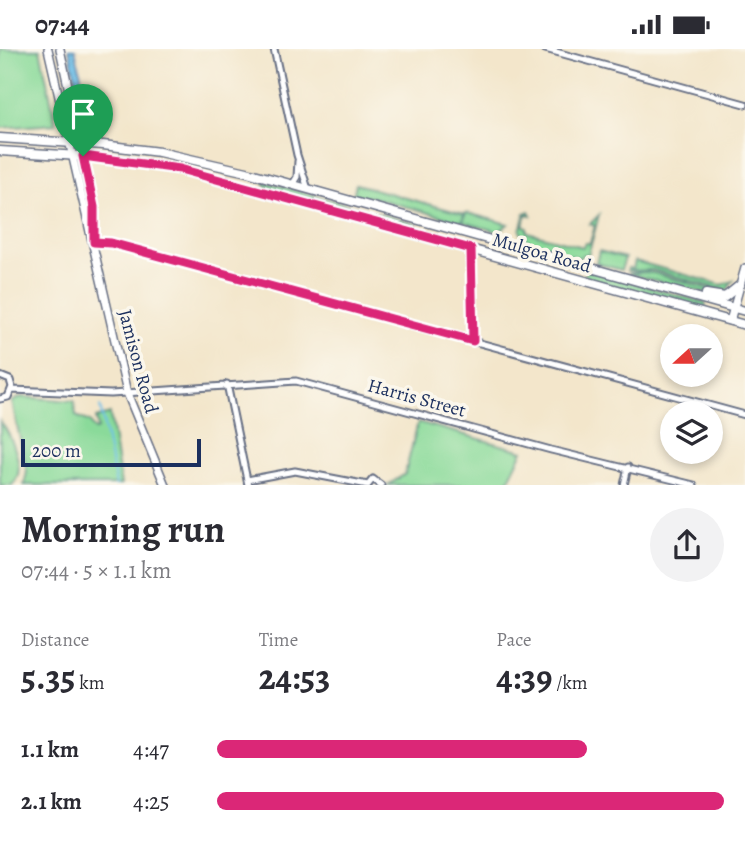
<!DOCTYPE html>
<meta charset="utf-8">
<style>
:root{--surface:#fff;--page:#f2f2f3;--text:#2b2b33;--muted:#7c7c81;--accent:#db2777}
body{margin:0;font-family:Alegreya,serif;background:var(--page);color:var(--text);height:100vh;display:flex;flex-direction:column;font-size:26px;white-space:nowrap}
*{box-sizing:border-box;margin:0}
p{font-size:23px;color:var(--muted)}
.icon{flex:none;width:38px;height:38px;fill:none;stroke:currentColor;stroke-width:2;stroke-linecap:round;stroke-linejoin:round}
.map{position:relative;height:436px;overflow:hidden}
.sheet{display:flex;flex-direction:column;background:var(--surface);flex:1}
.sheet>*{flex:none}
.needle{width:46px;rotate:249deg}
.tools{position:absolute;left:660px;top:275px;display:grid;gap:14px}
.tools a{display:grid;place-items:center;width:63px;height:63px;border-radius:50%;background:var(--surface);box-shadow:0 4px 10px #0003;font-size:35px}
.scale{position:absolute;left:21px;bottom:18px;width:180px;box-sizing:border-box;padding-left:7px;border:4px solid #1b2f5e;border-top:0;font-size:19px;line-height:24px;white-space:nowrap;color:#1b2f5e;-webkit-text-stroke:5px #fbf7ec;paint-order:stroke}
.pin{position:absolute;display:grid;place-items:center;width:60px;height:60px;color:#fff;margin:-72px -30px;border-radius:50% 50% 50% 0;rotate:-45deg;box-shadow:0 0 7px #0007}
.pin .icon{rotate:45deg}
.round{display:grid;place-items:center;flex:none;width:74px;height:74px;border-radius:37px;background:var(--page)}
.head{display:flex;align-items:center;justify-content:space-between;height:119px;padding:0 21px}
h1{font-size:38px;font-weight:700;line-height:52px}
.figures{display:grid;grid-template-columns:repeat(3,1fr);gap:10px;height:119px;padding:7px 21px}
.figures div{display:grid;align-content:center}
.figures b{font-size:35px;font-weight:700}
.figures small{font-size:19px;font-weight:400}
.figures p{font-size:19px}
ul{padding:0 21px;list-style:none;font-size:23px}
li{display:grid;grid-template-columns:112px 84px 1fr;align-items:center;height:52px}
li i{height:18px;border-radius:9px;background:var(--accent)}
.status{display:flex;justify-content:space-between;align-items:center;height:49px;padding:0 35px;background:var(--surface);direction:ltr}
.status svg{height:19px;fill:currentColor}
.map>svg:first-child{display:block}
</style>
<div class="status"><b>07:44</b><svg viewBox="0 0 49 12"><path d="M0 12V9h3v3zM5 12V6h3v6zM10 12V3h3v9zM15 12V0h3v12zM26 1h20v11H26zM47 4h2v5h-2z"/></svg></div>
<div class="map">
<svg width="745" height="436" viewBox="0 0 745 436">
<rect width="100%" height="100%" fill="#fbf7ec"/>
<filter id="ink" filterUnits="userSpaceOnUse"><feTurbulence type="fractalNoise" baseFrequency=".0143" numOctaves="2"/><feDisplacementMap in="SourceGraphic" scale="14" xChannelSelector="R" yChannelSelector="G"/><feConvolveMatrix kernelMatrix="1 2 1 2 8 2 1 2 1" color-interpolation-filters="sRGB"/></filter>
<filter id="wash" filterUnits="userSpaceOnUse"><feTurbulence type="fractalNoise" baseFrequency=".00686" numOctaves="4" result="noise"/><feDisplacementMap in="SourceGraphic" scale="28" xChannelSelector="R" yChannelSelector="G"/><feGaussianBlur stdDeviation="1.57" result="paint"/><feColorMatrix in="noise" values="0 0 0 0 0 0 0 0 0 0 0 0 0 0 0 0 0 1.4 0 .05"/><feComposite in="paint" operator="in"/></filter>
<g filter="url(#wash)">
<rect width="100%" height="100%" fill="#f3e6cb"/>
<!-- green -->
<path fill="#8ada9a" stroke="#52847c" stroke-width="2" d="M 0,0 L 40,0 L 56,75 L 0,79 Z
M 263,132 L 416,175 L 415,181 L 267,138 Z
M 356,135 L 464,165 L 462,173 L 371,148 L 353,147 Z
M 529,162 L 531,166 L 526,165 L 523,176 L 527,178 L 527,183 L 583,198 L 585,194 L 590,194 L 595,177 L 590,175 L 599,166 L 588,206 L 583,205 L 580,209 C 562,204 527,199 520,182 L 525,164 Z
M 466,164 L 471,165 L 508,175 L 499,183 L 463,173 Z
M 599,202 L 625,209 L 621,221 L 596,214 Z
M 635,212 L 722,236 L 733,232 L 726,242 L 653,221 L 627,222 L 628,219 L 633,220 Z
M 586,221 L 706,254 L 704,261 L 584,228 Z
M 643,223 L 654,224 L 723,244 L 715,246 L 628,225 Z
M 21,348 L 74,352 L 76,367 L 90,373 L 95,381 L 98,380 L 96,369 L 110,365 L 121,436 L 24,436 L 27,423 L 12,353 Z
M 0,372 C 11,386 28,422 12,436 L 0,436 Z
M 418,373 L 523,402 L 506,436 L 388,436 L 405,425 Z"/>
<!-- water -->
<path fill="#6dc0e9" stroke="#4478a4" stroke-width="2" d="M 69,0 L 75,0 L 91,70 L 85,71 Z"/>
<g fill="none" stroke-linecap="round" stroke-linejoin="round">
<!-- stream -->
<path stroke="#6dc0e9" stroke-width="2" d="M 100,357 L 116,436"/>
</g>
</g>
<g filter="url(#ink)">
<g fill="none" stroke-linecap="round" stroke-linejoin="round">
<!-- street casing -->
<g stroke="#676f84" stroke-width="9">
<path id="street" d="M 274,0 L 297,106 L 308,140
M 545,0 L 745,55
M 292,136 L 297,128 L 298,112
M 94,193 L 111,194 L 745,366
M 471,200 L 473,292
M 0,327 L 10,331 L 12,338 L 8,348 L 0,350
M 227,335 L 248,436
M 12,341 L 111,345 L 296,332 L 551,401 L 694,436
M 247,431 L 295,422 L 368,436
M 368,436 L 373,430 L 381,436
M 624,436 L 628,418"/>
</g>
<!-- secondary casing -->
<g stroke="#676f84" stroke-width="10">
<path id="secondary" d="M 48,0 L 127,344 L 165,436
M 60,0 L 90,139 L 94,192
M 730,272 L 745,219"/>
</g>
<!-- primary casing -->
<g stroke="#676f84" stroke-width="11">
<path id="primary" d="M 0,89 L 103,96 L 159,103 L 247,123 L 745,262
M 0,102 L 95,108 L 180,120 L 745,276
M 706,245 L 725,248 L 740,236"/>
</g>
<!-- street -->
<use href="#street" stroke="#fff" stroke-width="5"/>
<!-- secondary -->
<use href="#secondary" stroke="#fff" stroke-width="7"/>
<!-- primary -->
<use href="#primary" stroke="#fff" stroke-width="8"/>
</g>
</g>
<g fill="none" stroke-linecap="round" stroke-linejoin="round" filter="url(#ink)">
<!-- route casing -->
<g stroke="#fff" stroke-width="14">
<path id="route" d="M 83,107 L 180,120 L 471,200 L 473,292 L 111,194 L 94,193 L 94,158 Z"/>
</g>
<!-- route -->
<use href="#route" stroke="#db2777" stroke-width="9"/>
</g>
<g text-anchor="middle" stroke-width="7" stroke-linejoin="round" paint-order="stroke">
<!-- street labels -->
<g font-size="19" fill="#1b2f5e" stroke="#fbf7ec">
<text transform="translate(542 203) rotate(16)" y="7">Mulgoa Road</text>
<text transform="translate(139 312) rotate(75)" y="7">Jamison Road</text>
<text transform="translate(417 348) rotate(15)" y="7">Harris Street</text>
</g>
</g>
</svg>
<div class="tools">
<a><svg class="needle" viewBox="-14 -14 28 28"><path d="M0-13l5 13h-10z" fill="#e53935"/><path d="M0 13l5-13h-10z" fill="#7c7c81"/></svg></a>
<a><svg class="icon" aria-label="layers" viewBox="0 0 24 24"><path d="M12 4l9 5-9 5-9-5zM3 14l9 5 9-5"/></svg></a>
</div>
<div class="scale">200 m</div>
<div class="pin" style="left:83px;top:107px;background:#1e9e55"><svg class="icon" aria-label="arrive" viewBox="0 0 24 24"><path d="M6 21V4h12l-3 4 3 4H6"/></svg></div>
</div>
<section class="sheet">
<div class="head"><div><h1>Morning run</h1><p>07:44 · 5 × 1.1 km</p></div><a class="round"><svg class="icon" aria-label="share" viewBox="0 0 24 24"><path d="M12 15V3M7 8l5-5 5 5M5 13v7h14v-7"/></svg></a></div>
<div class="figures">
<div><p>Distance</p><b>5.35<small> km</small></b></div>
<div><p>Time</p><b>24:53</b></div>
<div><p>Pace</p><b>4:39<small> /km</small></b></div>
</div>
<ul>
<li><b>1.1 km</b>4:47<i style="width:73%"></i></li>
<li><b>2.1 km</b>4:25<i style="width:100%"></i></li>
</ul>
</section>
